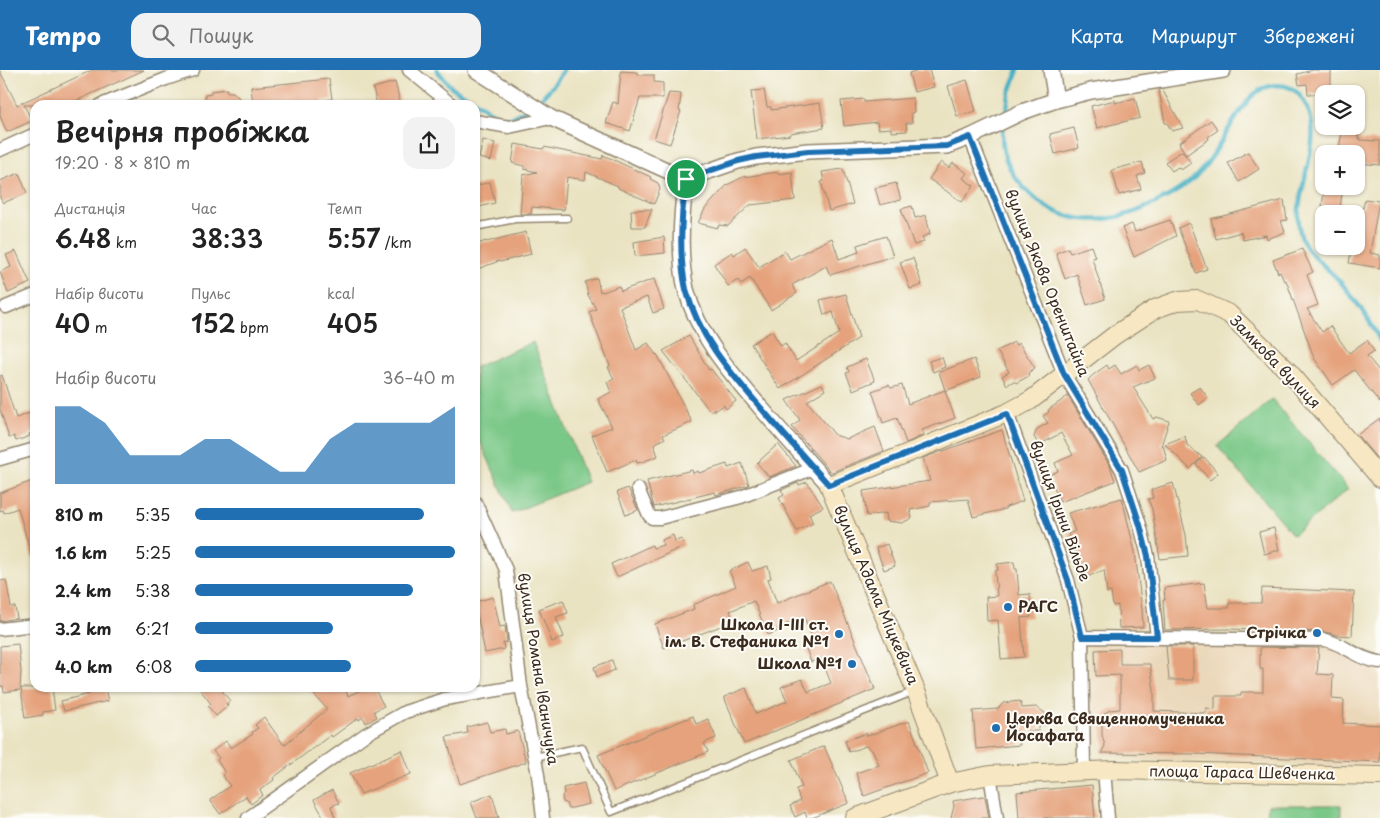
<!DOCTYPE html>
<html lang="uk">
<meta charset="utf-8">
<style>
:root{--surface:#fff;--page:#f2f2f2;--text:#222;--muted:#767676;--accent:#1f6fb2}
body{margin:0;font-family:"Playpen Sans",sans-serif;background:var(--page);color:var(--text);height:100vh;display:flex;flex-direction:column;font-size:19px;white-space:nowrap}
*{box-sizing:border-box;margin:0}
p{font-size:16px;color:var(--muted)}
.icon{flex:none;width:28px;height:28px;fill:none;stroke:currentColor;stroke-width:2;stroke-linecap:round;stroke-linejoin:round}
.map{position:relative;flex:1;overflow:hidden}
.drawer{position:absolute;left:30px;top:30px;width:450px;height:592px;display:flex;flex-direction:column;background:var(--surface);border-radius:15px;box-shadow:0 1px 4px #0004}
.drawer>*{flex:none}
.tools{position:absolute;left:1315px;top:15px;display:grid;gap:10px}
.tools a{display:grid;place-items:center;width:50px;height:50px;border-radius:10px;background:var(--surface);box-shadow:0 1px 4px #0004;font-size:25px}
.pin{position:absolute;display:grid;place-items:center;width:42px;height:42px;color:#fff;margin:-21px;border:2px solid #fff;border-radius:50%;box-shadow:0 1px 5px #0007}
.round{display:grid;place-items:center;flex:none;width:52px;height:52px;border-radius:15px;background:var(--page)}
.summary{display:flex;align-items:center;justify-content:space-between;height:85px;padding:0 25px}
h1{font-size:28px;font-weight:600;line-height:38px}
.stats{display:grid;grid-template-columns:repeat(3,1fr);gap:8px;height:85px;padding:5px 25px}
.stats div{display:grid;align-content:center}
.stats b{font-size:25px;font-weight:600}
.stats small{font-size:14px;font-weight:400}
.stats p{font-size:14px}
.chart{height:140px;padding:10px 25px}
.chart p{display:flex;justify-content:space-between}
.chart svg{width:100%;height:90px;margin-top:5px;fill:var(--accent);opacity:.7}
ul{padding:0 25px;list-style:none;font-size:16px}
li{display:grid;grid-template-columns:80px 60px 1fr;align-items:center;height:38px}
li i{height:12px;border-radius:6px;background:var(--accent)}
header{display:flex;align-items:center;gap:30px;box-sizing:border-box;height:70px;padding:0 25px;background:var(--accent);color:#fff}
header strong{font-size:24px}
nav{display:flex;gap:28px;margin-inline-start:auto;font-size:18px}
.search{width:350px;height:45px;background:var(--page);display:flex;align-items:center;gap:12px;box-sizing:border-box;padding:0 18px;border-radius:15px;color:var(--muted);font-size:19px}
.map>svg:first-child{display:block}
</style>
<header>
<strong>Tempo</strong>
<div class="search"><svg class="icon" aria-label="search" viewBox="0 0 24 24"><circle cx="10" cy="10" r="6"/><path d="M15 15l6 6"/></svg>Пошук</div>
<nav><a>Карта</a><a>Маршрут</a><a>Збережені</a></nav>
</header>
<div class="map">
<svg width="1380" height="748" viewBox="0 0 1380 748">
<rect width="100%" height="100%" fill="#fdfcf7"/>
<filter id="ink" filterUnits="userSpaceOnUse"><feTurbulence type="fractalNoise" baseFrequency=".02" numOctaves="2"/><feDisplacementMap in="SourceGraphic" scale="10" xChannelSelector="R" yChannelSelector="G"/><feConvolveMatrix kernelMatrix="1 2 1 2 8 2 1 2 1" color-interpolation-filters="sRGB"/></filter>
<filter id="wash" filterUnits="userSpaceOnUse"><feTurbulence type="fractalNoise" baseFrequency=".0096" numOctaves="4" result="noise"/><feDisplacementMap in="SourceGraphic" scale="20" xChannelSelector="R" yChannelSelector="G"/><feGaussianBlur stdDeviation="1.12" result="paint"/><feColorMatrix in="noise" values="0 0 0 0 0 0 0 0 0 0 0 0 0 0 0 0 0 1.4 0 .05"/><feComposite in="paint" operator="in"/></filter>
<g filter="url(#wash)">
<rect width="100%" height="100%" fill="#eae3c2"/>
<!-- built -->
<path fill="#ebd8ba" d="M 1089,569 L 1329,572 L 1351,591 L 1380,601 L 1380,697 L 1124,689 L 1103,681 L 1091,668 Z"/>
<!-- green -->
<path fill="#7ac887" stroke="#5a7952" d="M 533,272 L 587,412 L 512,443 L 475,360 L 475,297 Z
M 1272,329 L 1348,419 L 1293,465 L 1217,376 Z
M 1268,735 L 1341,735 L 1341,748 L 1267,748 Z"/>
<g fill="none" stroke-linecap="round" stroke-linejoin="round">
<!-- stream -->
<path stroke="#47b1c5" stroke-width="4.5" d="M 437,0 L 450,16 L 499,47 L 510,48 L 524,41
M 539,31 L 555,13 L 563,0
M 1006,46 L 1009,24 L 1018,0
M 1003,56 C 999,83 1010,105 1029,123 C 1065,158 1111,155 1153,134 C 1168,127 1185,118 1197,105 C 1211,91 1221,72 1231,55 C 1237,46 1244,36 1251,27 C 1261,18 1271,13 1285,16 C 1293,18 1299,23 1303,30 C 1332,71 1284,129 1303,171 C 1311,188 1330,199 1342,214 C 1356,231 1371,251 1380,271"/>
</g>
<g id="blocks">
<!-- building -->
<path fill="#e5a27c" d="M 92,0 L 144,0 L 67,35 L 24,35 L 32,51 L 7,62 L 0,46 L 0,1 L 17,35 Z
M 918,0 L 929,0 L 934,17 L 914,22 L 909,3 Z
M 1313,0 L 1331,0 L 1331,24 L 1308,24 L 1307,14 L 1299,15 L 1297,4 Z
M 621,1 L 636,2 L 638,3 L 638,5 L 654,5 L 654,12 L 663,13 L 663,28 L 640,28 L 630,61 L 606,53 L 613,32 L 618,34 Z
M 329,9 L 332,29 L 322,31 L 323,35 L 253,35 L 251,17 Z
M 967,10 L 976,41 L 957,46 L 948,16 Z
M 395,12 L 400,32 L 388,35 L 377,35 L 373,18 Z
M 227,19 L 227,22 L 233,22 L 246,35 L 206,35 L 205,25 L 211,24 L 211,21 Z
M 1162,19 L 1183,58 L 1172,61 L 1167,53 L 1165,53 L 1159,20 Z
M 764,20 L 767,37 L 771,37 L 771,40 L 820,33 L 824,58 L 790,63 L 790,65 L 757,69 L 751,21 Z
M 669,23 L 681,24 L 679,41 L 681,41 L 670,74 L 654,69 Z
M 913,28 L 914,42 L 911,43 L 912,53 L 906,53 L 907,61 L 891,62 L 891,58 L 878,59 L 877,52 L 844,56 L 841,31 L 864,29 L 864,32 Z
M 1135,28 L 1140,48 L 1097,58 L 1091,36 L 1115,30 L 1115,33 Z
M 1211,50 L 1218,60 L 1208,67 L 1209,69 L 1186,85 L 1179,73 Z
M 1343,56 L 1354,56 L 1354,65 L 1358,65 L 1358,68 L 1360,68 L 1360,70 L 1380,71 L 1380,95 L 1356,93 L 1356,84 L 1338,84 Z
M 1074,58 L 1079,78 L 1055,84 L 1050,64 Z
M 483,70 L 495,73 L 491,91 L 479,88 Z
M 515,74 L 543,79 L 544,77 L 602,89 L 603,85 L 651,107 L 650,109 L 658,113 L 660,119 L 654,134 L 618,118 L 618,116 L 586,102 L 585,110 L 567,107 L 564,140 L 532,137 L 531,144 L 520,144 L 523,105 L 537,102 L 524,99 L 524,96 L 512,93 Z
M 1182,81 L 1191,93 L 1181,100 L 1178,97 L 1172,101 L 1165,92 Z
M 1248,82 L 1259,99 L 1239,112 L 1228,93 Z
M 941,92 L 949,98 L 953,93 L 967,103 L 963,108 L 974,116 L 962,132 L 929,109 Z
M 1142,92 L 1145,103 L 1137,106 L 1141,119 L 1119,125 L 1112,100 Z
M 843,99 L 853,134 L 829,141 L 821,112 L 824,111 L 822,102 Z
M 778,102 L 778,104 L 792,102 L 795,130 L 750,135 L 728,156 L 719,155 L 718,158 L 698,153 L 705,139 L 727,115 L 743,107 Z
M 19,103 L 27,123 L 3,133 L 0,128 L 0,111 Z
M 490,112 L 495,133 L 475,138 L 475,116 Z
M 896,113 L 901,130 L 880,135 L 875,118 Z
M 1325,116 L 1343,116 L 1340,139 L 1322,136 Z
M 1365,129 L 1379,131 L 1370,183 L 1380,185 L 1380,198 L 1349,193 L 1352,176 L 1356,176 L 1356,152 L 1359,138 L 1363,138 Z
M 1284,130 L 1287,150 L 1281,151 L 1285,162 L 1267,169 L 1266,165 L 1243,170 L 1241,162 L 1216,169 L 1211,149 Z
M 912,136 L 915,148 L 926,145 L 930,164 L 922,167 L 924,172 L 914,175 L 901,139 Z
M 652,139 L 645,157 L 632,157 L 631,140 Z
M 1170,150 L 1176,166 L 1134,187 L 1122,158 L 1132,154 L 1135,162 Z
M 1189,153 L 1207,199 L 1196,203 L 1178,158 Z
M 526,162 L 531,184 L 500,192 L 499,191 L 475,200 L 475,175 L 486,171 L 486,172 Z
M 886,166 L 893,186 L 830,205 L 826,196 L 792,215 L 797,223 L 771,240 L 750,208 L 741,214 L 738,210 L 728,216 L 714,194 L 732,182 L 734,185 L 745,177 L 759,197 L 785,181 L 790,189 L 832,168 L 839,189 L 859,182 L 857,175 Z
M 664,167 L 665,183 L 635,186 L 634,172 Z
M 1091,176 L 1095,187 L 1092,188 L 1105,229 L 1087,235 L 1077,204 L 1065,209 L 1056,183 L 1068,178 L 1070,183 Z
M 1302,179 L 1313,202 L 1307,205 L 1318,235 L 1307,239 L 1322,262 L 1330,256 L 1349,283 L 1367,270 L 1374,281 L 1367,286 L 1380,302 L 1380,333 L 1354,300 L 1333,315 L 1314,288 L 1286,210 L 1284,211 L 1280,202 L 1278,203 L 1273,190 Z
M 16,181 L 30,213 L 8,223 L 0,202 L 11,197 L 6,185 Z
M 913,188 L 922,215 L 910,219 L 900,192 Z
M 597,208 L 600,222 L 602,221 L 603,222 L 619,216 L 621,221 L 654,209 L 664,239 L 653,243 L 647,227 L 620,237 L 636,280 L 648,273 L 656,285 L 657,284 L 692,352 L 663,365 L 665,368 L 656,373 L 654,375 L 658,386 L 642,392 L 637,393 L 636,390 L 607,402 L 592,365 L 612,357 L 598,329 L 611,322 L 607,312 L 614,309 L 608,297 L 610,296 L 589,242 L 596,239 L 588,225 L 585,212 Z
M 846,224 L 859,268 L 780,319 L 751,274 L 772,261 L 781,276 L 785,273 L 796,291 L 839,263 L 833,242 L 824,245 L 820,230 Z
M 689,266 L 709,300 L 711,299 L 736,331 L 726,339 L 724,335 L 715,341 L 714,339 L 710,341 L 663,281 Z
M 1014,272 L 1016,275 L 1019,273 L 1035,298 L 1028,303 L 1029,306 L 1016,313 L 1014,311 L 1007,315 L 1002,306 L 1009,302 L 997,281 Z
M 942,287 L 945,297 L 933,302 L 929,291 Z
M 866,289 L 875,311 L 853,320 L 846,303 L 849,302 L 847,297 Z
M 974,289 L 981,307 L 945,321 L 955,348 L 922,360 L 924,365 L 906,373 L 897,348 L 883,353 L 872,321 L 889,315 L 891,318 L 902,315 L 908,334 L 945,320 L 939,302 Z
M 1107,295 L 1109,299 L 1115,295 L 1121,304 L 1137,295 L 1139,300 L 1149,295 L 1155,308 L 1133,317 L 1153,349 L 1157,347 L 1169,351 L 1161,376 L 1163,375 L 1167,390 L 1139,402 L 1088,310 L 1093,305 Z
M 2,305 L 16,348 L 35,341 L 35,362 L 29,364 L 30,366 L 16,371 L 14,366 L 9,368 L 0,339 L 0,306 Z
M 822,314 L 825,320 L 807,331 L 835,365 L 847,369 L 875,357 L 884,381 L 832,402 L 830,401 L 792,357 L 800,350 L 786,330 Z
M 1200,317 L 1208,328 L 1199,335 L 1190,323 Z
M 1068,326 L 1110,396 L 1115,411 L 1060,432 L 1049,405 L 1058,401 L 1055,393 L 1073,385 L 1061,363 L 1039,375 L 1034,367 L 1037,359 L 1048,353 L 1043,346 L 1049,342 L 1048,340 Z
M 1380,348 L 1380,392 L 1357,365 Z
M 1002,360 L 1023,431 L 1006,437 L 1005,439 L 973,447 L 968,429 L 930,432 L 930,436 L 910,440 L 912,448 L 902,453 L 887,451 L 886,443 L 867,446 L 863,421 L 930,411 L 923,388 Z
M 1185,366 L 1187,375 L 1202,387 L 1190,399 L 1165,374 Z
M 778,374 L 796,396 L 769,407 L 757,393 Z
M 1204,387 L 1218,403 L 1210,410 L 1196,394 Z
M 742,393 L 749,415 L 716,425 L 715,422 L 654,437 L 647,411 L 692,400 L 693,403 L 698,401 L 699,403 L 727,394 L 728,398 Z
M 35,410 L 35,487 L 32,487 L 18,438 L 4,443 L 3,440 L 0,441 L 0,423 Z
M 807,412 L 823,437 L 809,444 L 813,453 L 797,461 L 779,428 L 784,425 L 781,420 L 798,413 L 799,415 Z
M 1173,413 L 1186,465 L 1188,486 L 1160,489 L 1152,439 L 1148,429 L 1153,428 L 1151,420 L 1153,419 Z
M 628,418 L 638,440 L 626,445 L 617,422 Z
M 1122,428 L 1135,482 L 1142,540 L 1143,557 L 1119,558 L 1118,535 L 1113,536 L 1111,522 L 1107,523 L 1104,500 L 1084,508 L 1068,464 L 1075,461 L 1068,443 Z
M 1274,458 L 1279,480 L 1264,484 L 1259,462 Z
M 673,465 L 675,471 L 682,469 L 684,476 L 617,507 L 611,494 L 652,475 L 653,478 L 663,475 L 662,470 Z
M 887,474 L 895,496 L 884,500 L 876,478 Z
M 748,492 L 752,501 L 768,496 L 771,508 L 768,509 L 777,533 L 830,511 L 875,619 L 744,674 L 724,627 L 746,618 L 756,644 L 787,631 L 781,617 L 802,609 L 808,622 L 831,613 L 821,588 L 811,592 L 805,576 L 814,572 L 804,547 L 777,558 L 778,561 L 768,565 L 754,531 L 730,541 L 733,549 L 726,552 L 726,554 L 664,578 L 655,554 L 694,539 L 693,535 L 736,516 L 729,501 Z
M 1014,492 L 1015,499 L 1017,499 L 1019,525 L 1030,524 L 1031,547 L 1021,548 L 1024,587 L 1001,589 L 998,550 L 987,551 L 986,527 L 997,526 L 995,501 L 998,500 L 997,494 Z
M 6,510 L 11,537 L 15,537 L 17,548 L 0,551 L 0,511 Z
M 1204,513 L 1208,538 L 1229,538 L 1229,533 L 1261,533 L 1262,518 L 1354,522 L 1352,566 L 1337,565 L 1325,562 L 1229,559 L 1165,560 L 1163,530 L 1165,530 L 1164,518 Z
M 493,527 L 500,557 L 505,556 L 507,572 L 503,573 L 504,579 L 485,583 L 477,544 L 475,545 L 475,532 Z
M 563,530 L 568,543 L 556,547 L 564,567 L 552,572 L 539,539 Z
M 18,574 L 21,601 L 20,620 L 4,622 L 3,616 L 0,616 L 0,576 Z
M 1166,576 L 1193,576 L 1193,610 L 1169,610 Z
M 1260,577 L 1319,578 L 1317,604 L 1333,605 L 1332,629 L 1344,630 L 1343,653 L 1380,655 L 1380,692 L 1194,684 L 1101,683 L 1105,676 L 1102,665 L 1102,653 L 1105,643 L 1110,640 L 1120,639 L 1120,605 L 1096,606 L 1095,580 L 1120,579 L 1120,594 L 1150,594 L 1154,620 L 1154,641 L 1206,643 L 1206,638 L 1215,639 L 1215,626 L 1241,626 L 1241,622 L 1263,622 L 1263,599 L 1260,599 Z
M 612,590 L 615,600 L 597,607 L 594,597 Z
M 21,618 L 52,618 L 55,640 L 43,642 L 43,645 L 25,648 Z
M 87,618 L 105,618 L 108,631 L 64,641 L 61,631 L 89,624 Z
M 199,618 L 220,618 L 230,631 L 226,634 L 228,636 L 216,646 L 208,636 L 211,634 Z
M 308,618 L 345,618 L 348,626 L 365,618 L 374,618 L 384,636 L 374,641 L 377,647 L 366,653 L 363,647 L 359,650 L 358,648 L 332,667 L 331,665 L 328,667 L 273,708 L 274,710 L 260,720 L 263,725 L 251,734 L 246,726 L 220,744 L 210,730 L 230,716 L 222,705 L 225,703 L 217,690 L 219,688 L 213,681 L 226,671 L 231,678 L 253,664 L 252,662 L 258,658 L 255,655 L 264,647 L 284,675 L 327,639 Z
M 1020,631 L 1022,638 L 1036,637 L 1045,643 L 1045,655 L 1040,655 L 1038,661 L 1028,661 L 1019,670 L 1020,675 L 976,679 L 973,641 L 998,639 L 1003,633 Z
M 693,646 L 696,654 L 708,649 L 716,668 L 704,673 L 708,682 L 614,721 L 598,685 Z
M 909,651 L 928,703 L 864,726 L 856,703 L 879,695 L 873,681 L 866,676 L 849,682 L 845,671 L 866,663 L 867,666 Z
M 487,652 L 490,662 L 505,659 L 506,664 L 518,661 L 526,692 L 460,714 L 446,667 L 468,663 L 467,657 Z
M 824,676 L 849,733 L 812,748 L 807,748 L 805,742 L 795,747 L 790,736 L 800,731 L 796,719 L 802,717 L 791,690 Z
M 402,680 L 411,704 L 361,724 L 350,703 Z
M 584,713 L 589,734 L 568,739 L 566,733 L 563,732 L 562,726 L 564,723 L 563,718 Z
M 1092,715 L 1095,748 L 1019,748 L 1017,722 Z
M 332,720 L 339,733 L 331,736 L 335,748 L 324,748 L 314,730 Z
M 492,724 L 499,748 L 477,748 L 471,732 Z
M 983,726 L 985,727 L 989,748 L 951,748 L 954,736 L 953,731 Z"/>
</g>
</g>
<g filter="url(#ink)">
<use href="#blocks" fill-opacity="0" stroke="#928670" stroke-width="1"/>
<g fill="none" stroke-linecap="round" stroke-linejoin="round">
<!-- service casing -->
<g stroke="#928670" stroke-width="9">
<path id="service" d="M 475,157 L 515,149 L 567,148
M 535,687 L 582,677 L 611,742 L 915,621"/>
</g>
<!-- minor casing -->
<g stroke="#928670" stroke-width="15">
<path id="minor" d="M 409,0 L 452,35
M 101,35 L 166,9 L 193,0
M 475,51 L 509,57 L 551,48
M 970,67 L 1064,304 L 1122,400 L 1140,455 L 1148,486 L 1157,567
M 0,80 L 35,64
M 6,237 L 35,225
M 1007,343 L 1068,510 L 1082,567 L 1084,700
M 0,389 L 35,379
M 638,419 L 649,445 L 652,448 L 660,448 L 741,427 L 814,398
M 475,432 L 506,500 L 521,616 L 538,705 L 543,748
M 0,559 L 35,555
M 1082,567 L 1325,570 C 1345,574 1359,590 1380,592
M 1104,700 L 1108,748
M 990,705 L 997,748
M 248,748 L 366,664 L 405,642 L 445,629 L 521,616"/>
</g>
<!-- tertiary casing -->
<g stroke="#928670" stroke-width="18">
<path id="tertiary" d="M 476,0 L 551,48 L 686,109
M 1051,0 L 1056,30
M 686,109 L 738,91 L 756,87 L 808,81 L 947,76 L 970,67 L 1022,42 L 1056,30 L 1091,21 L 1223,0
M 686,109 C 681,145 678,184 686,219 C 698,266 730,302 761,338 C 783,364 806,389 829,415"/>
</g>
<!-- secondary casing -->
<g stroke="#928670" stroke-width="20">
<path id="secondary" d="M 950,713 L 916,621 L 829,415 L 1007,343 L 1031,330 L 1115,265 L 1155,239 L 1177,231 L 1198,230 L 1229,244 L 1256,270 L 1290,303 L 1380,408
M 855,748 L 950,713 L 990,705 L 1114,700 L 1380,706"/>
</g>
<!-- service -->
<use href="#service" stroke="#fff" stroke-width="6"/>
<!-- minor -->
<use href="#minor" stroke="#fff" stroke-width="12"/>
<!-- tertiary -->
<use href="#tertiary" stroke="#fff" stroke-width="15"/>
<!-- secondary -->
<use href="#secondary" stroke="#f7e8c3" stroke-width="18"/>
</g>
</g>
<g fill="none" stroke-linecap="round" stroke-linejoin="round" filter="url(#ink)">
<!-- route casing -->
<g stroke="#fff" stroke-width="10">
<path id="route" d="M 970,67 L 1064,304 L 1122,400 L 1140,455 L 1148,486 L 1157,567 L 1082,567 L 1068,510 L 1007,344 L 829,415 C 806,389 783,364 761,338 C 730,302 698,266 686,219 C 678,184 681,145 686,109 L 738,91 L 756,87 L 808,81 L 947,76 Z"/>
</g>
<!-- route -->
<use href="#route" stroke="#1f6fb2" stroke-width="6"/>
</g>
<!-- markers -->
<g fill="#1f6fb2" stroke="#fdfcf7" stroke-width="2">
<circle cx="1008" cy="537" r="5"/>
<circle cx="1317" cy="563" r="5"/>
<circle cx="839" cy="564" r="5"/>
<circle cx="852" cy="594" r="5"/>
<circle cx="996" cy="658" r="5"/>
</g>
<g text-anchor="middle" stroke-width="4" stroke-linejoin="round" paint-order="stroke">
<!-- street labels -->
<g font-size="15" fill="#3b2a1e" stroke="#fdfcf7">
<text transform="translate(1047 213) rotate(68)" y="5">вулиця Якова Оренштайна</text>
<text transform="translate(1275 292) rotate(46)" y="5">Замкова вулиця</text>
<text transform="translate(1060 441) rotate(70)" y="5">вулиця Ірини Вільде</text>
<text transform="translate(876 525) rotate(67)" y="5">вулиця Адама Міцкевича</text>
<text transform="translate(538 599) rotate(81)" y="5">вулиця Романа Іваничука</text>
<text transform="translate(1242 703) rotate(1)" y="5">площа Тараса Шевченка</text>
</g>
<!-- poi labels -->
<g font-size="15" font-weight="bold" fill="#3b2a1e" stroke="#fdfcf7" text-anchor="end">
<text x="1018" y="542" text-anchor="start">РАГС</text>
<text x="829" y="560">Школа I-III ст.<tspan x="829" dy="17">ім. В. Стефаника №1</tspan></text>
<text x="1307" y="568">Стрічка</text>
<text x="842" y="599">Школа №1</text>
<text x="1006" y="654" text-anchor="start">Церква Священномученика<tspan x="1006" dy="17">Йосафата</tspan></text>
</g>
</g>
</svg>
<div class="tools">
<a><svg class="icon" aria-label="layers" viewBox="0 0 24 24"><path d="M12 4l9 5-9 5-9-5zM3 14l9 5 9-5"/></svg></a>
<a>+</a>
<a>−</a>
</div>
<div class="pin" style="left:686px;top:109px;background:#1e9e55"><svg class="icon" aria-label="arrive" viewBox="0 0 24 24"><path d="M6 21V4h12l-3 4 3 4H6"/></svg></div>
<section class="drawer">
<div class="summary"><div><h1>Вечірня пробіжка</h1><p>19:20 · 8 × 810 m</p></div><a class="round"><svg class="icon" aria-label="share" viewBox="0 0 24 24"><path d="M12 15V3M7 8l5-5 5 5M5 13v7h14v-7"/></svg></a></div>
<div class="stats">
<div><p>Дистанція</p><b>6.48<small> km</small></b></div>
<div><p>Час</p><b>38:33</b></div>
<div><p>Темп</p><b>5:57<small> /km</small></b></div>
</div>
<div class="stats">
<div><p>Набір висоти</p><b>40<small> m</small></b></div>
<div><p>Пульс</p><b>152<small> bpm</small></b></div>
<div><p>kcal</p><b>405</b></div>
</div>
<div class="chart"><p><span>Набір висоти</span>36–40 m</p>
<svg viewBox="0 0 160 44" preserveAspectRatio="none"><path d="M0 44V6L10 6L20 14L30 30L40 30L50 30L60 22L70 22L80 30L90 38L100 38L110 22L120 14L130 14L140 14L150 14L160 6V44z"/></svg>
</div>
<ul>
<li><b>810 m</b>5:35<i style="width:88%"></i></li>
<li><b>1.6 km</b>5:25<i style="width:100%"></i></li>
<li><b>2.4 km</b>5:38<i style="width:84%"></i></li>
<li><b>3.2 km</b>6:21<i style="width:53%"></i></li>
<li><b>4.0 km</b>6:08<i style="width:60%"></i></li>
</ul>
</section>
</div>
